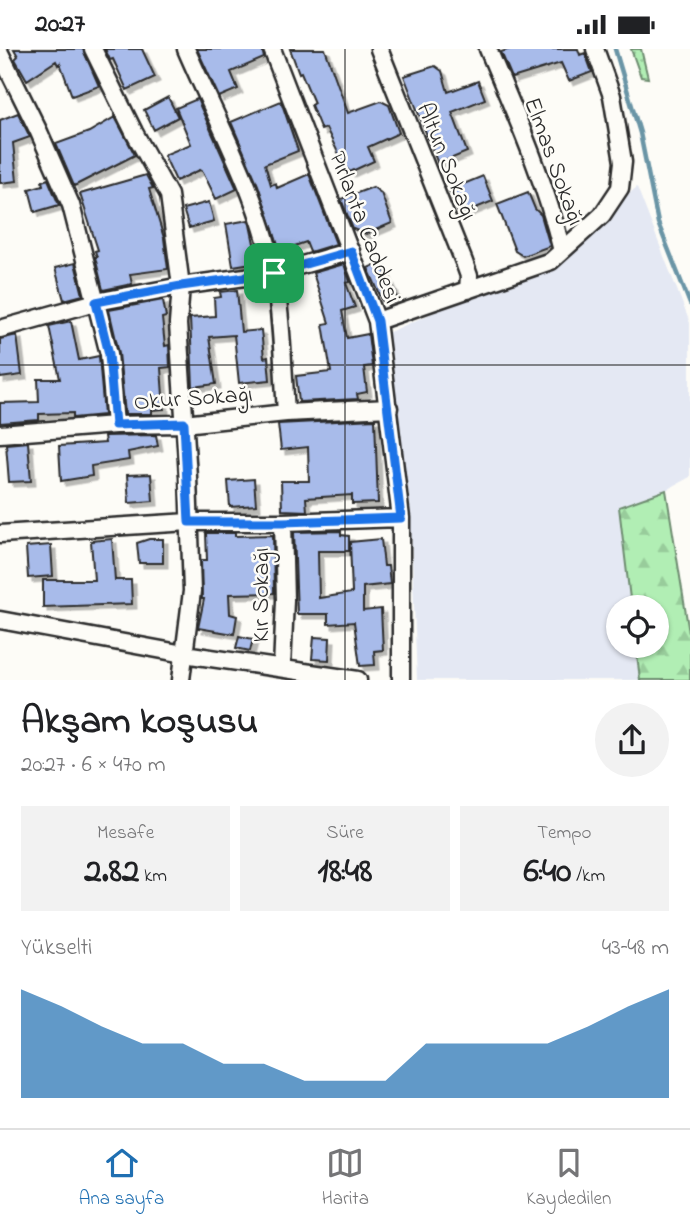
<!DOCTYPE html>
<html lang="tr">
<meta charset="utf-8">
<style>
:root{--surface:#fff;--page:#f2f2f2;--text:#202124;--muted:#757577;--line:#e0e0e0;--accent:#1f6fb2}
body{margin:0;font-family:"Indie Flower",sans-serif;background:var(--page);color:var(--text);height:100vh;display:flex;flex-direction:column;font-size:26px;white-space:nowrap}
*{box-sizing:border-box;margin:0}
p{font-size:23px;color:var(--muted)}
.icon{flex:none;width:38px;height:38px;fill:none;stroke:currentColor;stroke-width:2;stroke-linecap:round;stroke-linejoin:round}
.map{position:relative;height:631px;overflow:hidden}
.side{display:flex;flex-direction:column;background:var(--surface);flex:1}
.side>*{flex:none}
.controls{position:absolute;left:606px;top:546px;display:grid;gap:14px}
.controls a{display:grid;place-items:center;width:63px;height:63px;border-radius:50%;background:var(--surface);box-shadow:0 2px 5px #0004;font-size:35px}
.pin{position:absolute;display:grid;place-items:center;width:60px;height:60px;color:#fff;margin:-30px;border-radius:14px;box-shadow:0 4px 10px #0006}
.round{display:grid;place-items:center;flex:none;width:74px;height:74px;border-radius:37px;background:var(--page)}
.summary{display:flex;align-items:center;justify-content:space-between;height:119px;padding:0 21px}
h1{font-size:38px;font-weight:700;line-height:52px}
.stats{display:grid;grid-template-columns:repeat(3,1fr);gap:10px;height:119px;padding:7px 21px}
.stats div{display:grid;align-content:center;border-radius:0px;background:var(--page);text-align:center}
.stats b{font-size:35px;font-weight:700}
.stats small{font-size:19px;font-weight:400}
.stats p{font-size:19px}
.chart{height:196px;padding:14px 21px}
.chart p{display:flex;justify-content:space-between}
.chart svg{width:100%;height:126px;margin-top:7px;fill:var(--accent);opacity:.7}
.status{display:flex;justify-content:space-between;align-items:center;height:49px;padding:0 35px;background:var(--surface);direction:ltr}
.status svg{height:19px;fill:currentColor}
.dock{display:flex;justify-content:space-around;align-items:center;height:98px;border-top:2px solid var(--line);background:var(--surface);font-size:19px;color:var(--muted)}
.dock a{display:grid;justify-items:center;gap:4px}
.dock .active{color:var(--accent)}
.map>svg:first-child{display:block}
</style>
<div class="status"><b>20:27</b><svg viewBox="0 0 49 12"><path d="M0 12V9h3v3zM5 12V6h3v6zM10 12V3h3v9zM15 12V0h3v12zM26 1h20v11H26zM47 4h2v5h-2z"/></svg></div>
<div class="map">
<svg width="690" height="631" viewBox="0 0 690 631">
<defs>
<pattern id="grass-dots" width="8" height="8" patternUnits="userSpaceOnUse" patternTransform="scale(1.75)"><rect width="8" height="8" fill="#b1eeb4"/><path d="M2 2h.1M6 6h.1" fill="none" stroke="#98cc9b" stroke-width="1.8" stroke-linecap="round"/></pattern>
<pattern id="forest-firs" width="22" height="20" patternUnits="userSpaceOnUse" patternTransform="scale(1.75)"><rect width="22" height="20" fill="#b1eeb4"/><path d="M5 1l3.5 6h-7zM16 11l3.5 6h-7z" fill="#98cc9b"/></pattern>
<filter id="shadow"><feDropShadow dx="4.5" dy="4.5" stdDeviation="0" flood-color="#0004"/></filter>
</defs>
<rect width="100%" height="100%" fill="#fdfcf7"/>
<filter id="ink" filterUnits="userSpaceOnUse"><feTurbulence type="fractalNoise" baseFrequency=".0143" numOctaves="2"/><feDisplacementMap in="SourceGraphic" scale="14" xChannelSelector="R" yChannelSelector="G"/><feConvolveMatrix kernelMatrix="1 2 1 2 8 2 1 2 1" color-interpolation-filters="sRGB"/></filter>
<g filter="url(#ink)">
<!-- built -->
<path fill="#e4e8f3" d="M 637,138 L 690,274 L 690,428 L 666,441 L 619,459 L 631,558 L 618,558 L 618,597 L 636,597 L 640,631 L 417,631 L 410,453 L 385,285 L 548,213 Z"/>
<!-- grass -->
<path fill="url(#grass-dots)" stroke="#6e8c70" stroke-width="2" d="M 631,0 L 641,0 L 648,29 L 641,28 Z"/>
<!-- forest -->
<path fill="url(#forest-firs)" stroke="#6e8c70" stroke-width="2" d="M 666,441 L 690,590 L 690,631 L 640,631 L 636,597 L 656,597 L 656,558 L 631,558 L 619,458 Z"/>
<g fill="none" stroke-linecap="round" stroke-linejoin="round">
<!-- stream -->
<path stroke="#6b95a6" stroke-width="4.5" d="M 615,0 L 640,84 L 658,174 L 690,255"/>
</g>
<!-- building -->
<path fill="#a8bbea" stroke="#2b2b2b" stroke-width="2" filter="url(#shadow)" d="M 14,0 L 83,0 L 99,37 L 72,47 L 60,14 L 58,16 L 56,12 L 27,31 L 15,10 L 18,7 Z
M 105,0 L 142,0 L 155,28 L 127,41 L 113,10 L 110,11 Z
M 197,0 L 262,0 L 264,9 L 231,23 L 238,40 L 219,48 Z
M 290,0 L 325,0 L 348,64 L 381,52 L 389,56 L 399,84 L 368,98 L 374,112 L 350,123 L 345,118 L 326,79 L 321,81 L 311,56 L 314,54 L 301,23 L 299,24 Z
M 510,0 L 578,0 L 580,6 L 585,4 L 592,23 L 569,32 L 561,14 L 512,29 L 501,3 Z
M 435,17 L 442,22 L 448,43 L 478,32 L 485,50 L 452,63 L 467,103 L 438,115 L 404,27 Z
M 168,48 L 178,68 L 154,81 L 144,61 Z
M 197,50 L 237,140 L 216,150 L 203,123 L 200,121 L 176,132 L 164,106 L 191,95 L 176,59 Z
M 281,52 L 298,102 L 265,115 L 271,136 L 276,134 L 277,139 L 309,125 L 336,195 L 310,203 L 306,193 L 280,202 L 258,136 L 231,73 Z
M 18,64 L 30,88 L 13,94 L 17,132 L 0,134 L 0,71 Z
M 115,68 L 135,106 L 74,137 L 56,95 L 89,83 Z
M 146,126 L 153,139 L 149,140 L 164,189 L 168,220 L 130,225 L 132,235 L 103,241 L 95,208 L 97,208 L 95,202 L 98,201 L 80,145 Z
M 483,127 L 493,152 L 459,166 L 449,141 Z
M 48,130 L 59,156 L 35,163 L 29,140 L 43,136 L 42,132 Z
M 373,138 L 381,144 L 392,174 L 366,185 L 353,180 L 341,150 Z
M 528,143 L 535,160 L 541,166 L 550,197 L 523,207 L 515,202 L 497,155 Z
M 209,153 L 214,172 L 189,179 L 183,160 Z
M 249,171 L 258,213 L 233,217 L 226,175 Z
M 381,213 L 397,247 L 383,253 L 368,219 Z
M 75,214 L 83,246 L 64,251 L 55,219 Z
M 344,215 L 350,233 L 346,234 L 355,258 L 342,262 L 347,289 L 368,285 L 372,317 L 364,318 L 367,343 L 357,345 L 358,350 L 299,353 L 296,327 L 331,323 L 323,275 L 329,274 L 313,224 Z
M 237,241 L 241,283 L 261,281 L 264,309 L 268,308 L 270,331 L 239,334 L 234,286 L 209,288 L 216,335 L 193,338 L 190,269 L 215,267 L 214,249 L 221,248 L 220,243 Z
M 163,251 L 166,268 L 162,269 L 165,297 L 169,296 L 170,318 L 161,319 L 164,360 L 152,361 L 152,365 L 125,365 L 119,304 L 109,261 Z
M 71,272 L 79,311 L 99,307 L 104,366 L 73,369 L 73,364 L 39,365 L 39,371 L 0,374 L 0,354 L 39,353 L 38,330 L 60,330 L 49,277 Z
M 17,286 L 22,326 L 0,329 L 0,290 Z
M 375,370 L 378,454 L 352,455 L 352,446 L 306,449 L 307,462 L 282,461 L 281,432 L 309,432 L 308,398 L 281,401 L 278,375 Z
M 156,386 L 158,397 L 128,403 L 129,411 L 91,417 L 92,427 L 61,432 L 59,397 L 105,394 L 104,387 Z
M 28,393 L 31,432 L 9,433 L 6,395 Z
M 151,425 L 153,452 L 129,454 L 127,426 Z
M 254,430 L 256,456 L 230,458 L 228,432 Z
M 341,482 L 341,486 L 349,487 L 349,502 L 318,502 L 319,549 L 352,544 L 350,493 L 381,490 L 384,517 L 388,517 L 390,535 L 363,538 L 363,562 L 381,560 L 383,601 L 374,602 L 375,616 L 360,617 L 354,573 L 328,575 L 328,565 L 297,565 L 294,483 Z
M 206,484 L 235,484 L 235,487 L 273,486 L 274,544 L 229,545 L 230,565 L 237,567 L 234,585 L 198,579 L 204,550 L 202,550 L 201,511 L 207,511 Z
M 112,490 L 115,531 L 131,531 L 132,555 L 43,558 L 43,531 L 94,531 L 91,492 Z
M 149,490 L 163,490 L 163,514 L 139,514 L 137,494 Z
M 51,496 L 53,527 L 28,529 L 26,498 Z
M 239,587 L 253,590 L 250,602 L 236,599 Z
M 314,588 L 330,589 L 329,611 L 312,610 Z"/>
<g fill="none" stroke-linecap="round" stroke-linejoin="round">
<!-- minor casing -->
<g stroke="#2b2b2b" stroke-width="21">
<path id="minor" d="M 93,0 L 134,83 L 169,146 L 181,237 L 178,275 L 188,428 L 192,542 L 181,631
M 186,0 C 216,70 261,151 274,225 C 282,271 283,318 286,364
M 272,0 L 377,272 L 401,469 L 401,631
M 379,0 L 464,213 L 469,227 L 468,241
M 488,0 C 516,66 545,131 562,202
M 0,4 L 39,83 L 71,156 L 109,305 L 115,376
M 377,272 L 551,212 L 602,166 L 620,139 L 623,113 L 612,47 L 595,0
M 0,280 L 96,253 L 181,237 L 274,224 L 351,202
M 0,385 L 115,376 L 184,375 L 286,364 L 389,359
M 0,485 L 189,473 L 283,473 L 401,469
M 0,571 L 184,605 L 358,631
M 282,619 L 285,551 L 283,473"/>
</g>
<!-- minor -->
<use href="#minor" stroke="#fdfcf7" stroke-width="16"/>
</g>
</g>
<g fill="none" stroke-linecap="round" stroke-linejoin="round" filter="url(#ink)">
<!-- route casing -->
<g stroke="#fff" stroke-width="14">
<path id="route" d="M 351,202 L 377,272 L 401,469 L 283,473 L 189,473 L 184,374 L 115,376 L 109,305 L 96,253 L 181,237 L 274,224 Z"/>
</g>
<!-- route -->
<use href="#route" stroke="#1a73e8" stroke-width="9"/>
</g>
<!-- grid -->
<path fill="none" stroke="#2b2b2b" stroke-width="2" stroke-opacity="0.55" d="M 345,0 L 345,631M 0,316 L 690,316"/>
<g text-anchor="middle" stroke-width="5" stroke-linejoin="round" paint-order="stroke">
<!-- street labels -->
<g font-size="24" fill="#2b2b2b" stroke="#fdfcf7">
<text transform="translate(448 112) rotate(68)" y="8">Altun Sokağı</text>
<text transform="translate(555 112) rotate(70)" y="8">Elmas Sokağı</text>
<text transform="translate(366 178) rotate(69)" y="8">Pırlanta Caddesi</text>
<text transform="translate(193 348) rotate(-4)" y="8">Okur Sokağı</text>
<text transform="translate(260 546) rotate(-90)" y="8">Kır Sokağı</text>
</g>
</g>
</svg>
<div class="controls">
<a><svg class="icon" aria-label="locate" viewBox="0 0 24 24"><circle cx="12" cy="12" r="6"/><path d="M12 2v4M12 18v4M2 12h4M18 12h4"/></svg></a>
</div>
<div class="pin" style="left:274px;top:224px;background:#1e9e55"><svg class="icon" aria-label="arrive" viewBox="0 0 24 24"><path d="M6 21V4h12l-3 4 3 4H6"/></svg></div>
</div>
<section class="side">
<div class="summary"><div><h1>Akşam koşusu</h1><p>20:27 · 6 × 470 m</p></div><a class="round"><svg class="icon" aria-label="share" viewBox="0 0 24 24"><path d="M12 15V3M7 8l5-5 5 5M5 13v7h14v-7"/></svg></a></div>
<div class="stats">
<div><p>Mesafe</p><b>2.82<small> km</small></b></div>
<div><p>Süre</p><b>18:48</b></div>
<div><p>Tempo</p><b>6:40<small> /km</small></b></div>
</div>
<div class="chart"><p><span>Yükselti</span>43–48 m</p>
<svg viewBox="0 0 160 44" preserveAspectRatio="none"><path d="M0 44V6L10 12L20 19L30 25L40 25L50 32L60 32L70 38L80 38L90 38L100 25L110 25L120 25L130 25L140 19L150 12L160 6V44z"/></svg>
</div>
</section>
<nav class="dock">
<a class="active"><svg class="icon" aria-label="home" viewBox="0 0 24 24"><path d="M3 11l9-7 9 7M6 9v11h12V9"/></svg>Ana sayfa</a>
<a><svg class="icon" aria-label="map" viewBox="0 0 24 24"><path d="M3 6l6-2 6 2 6-2v14l-6 2-6-2-6 2zM9 4v14M15 6v14"/></svg>Harita</a>
<a><svg class="icon" aria-label="saved" viewBox="0 0 24 24"><path d="M7 4h10v16l-5-4-5 4z"/></svg>Kaydedilen</a>
</nav>
